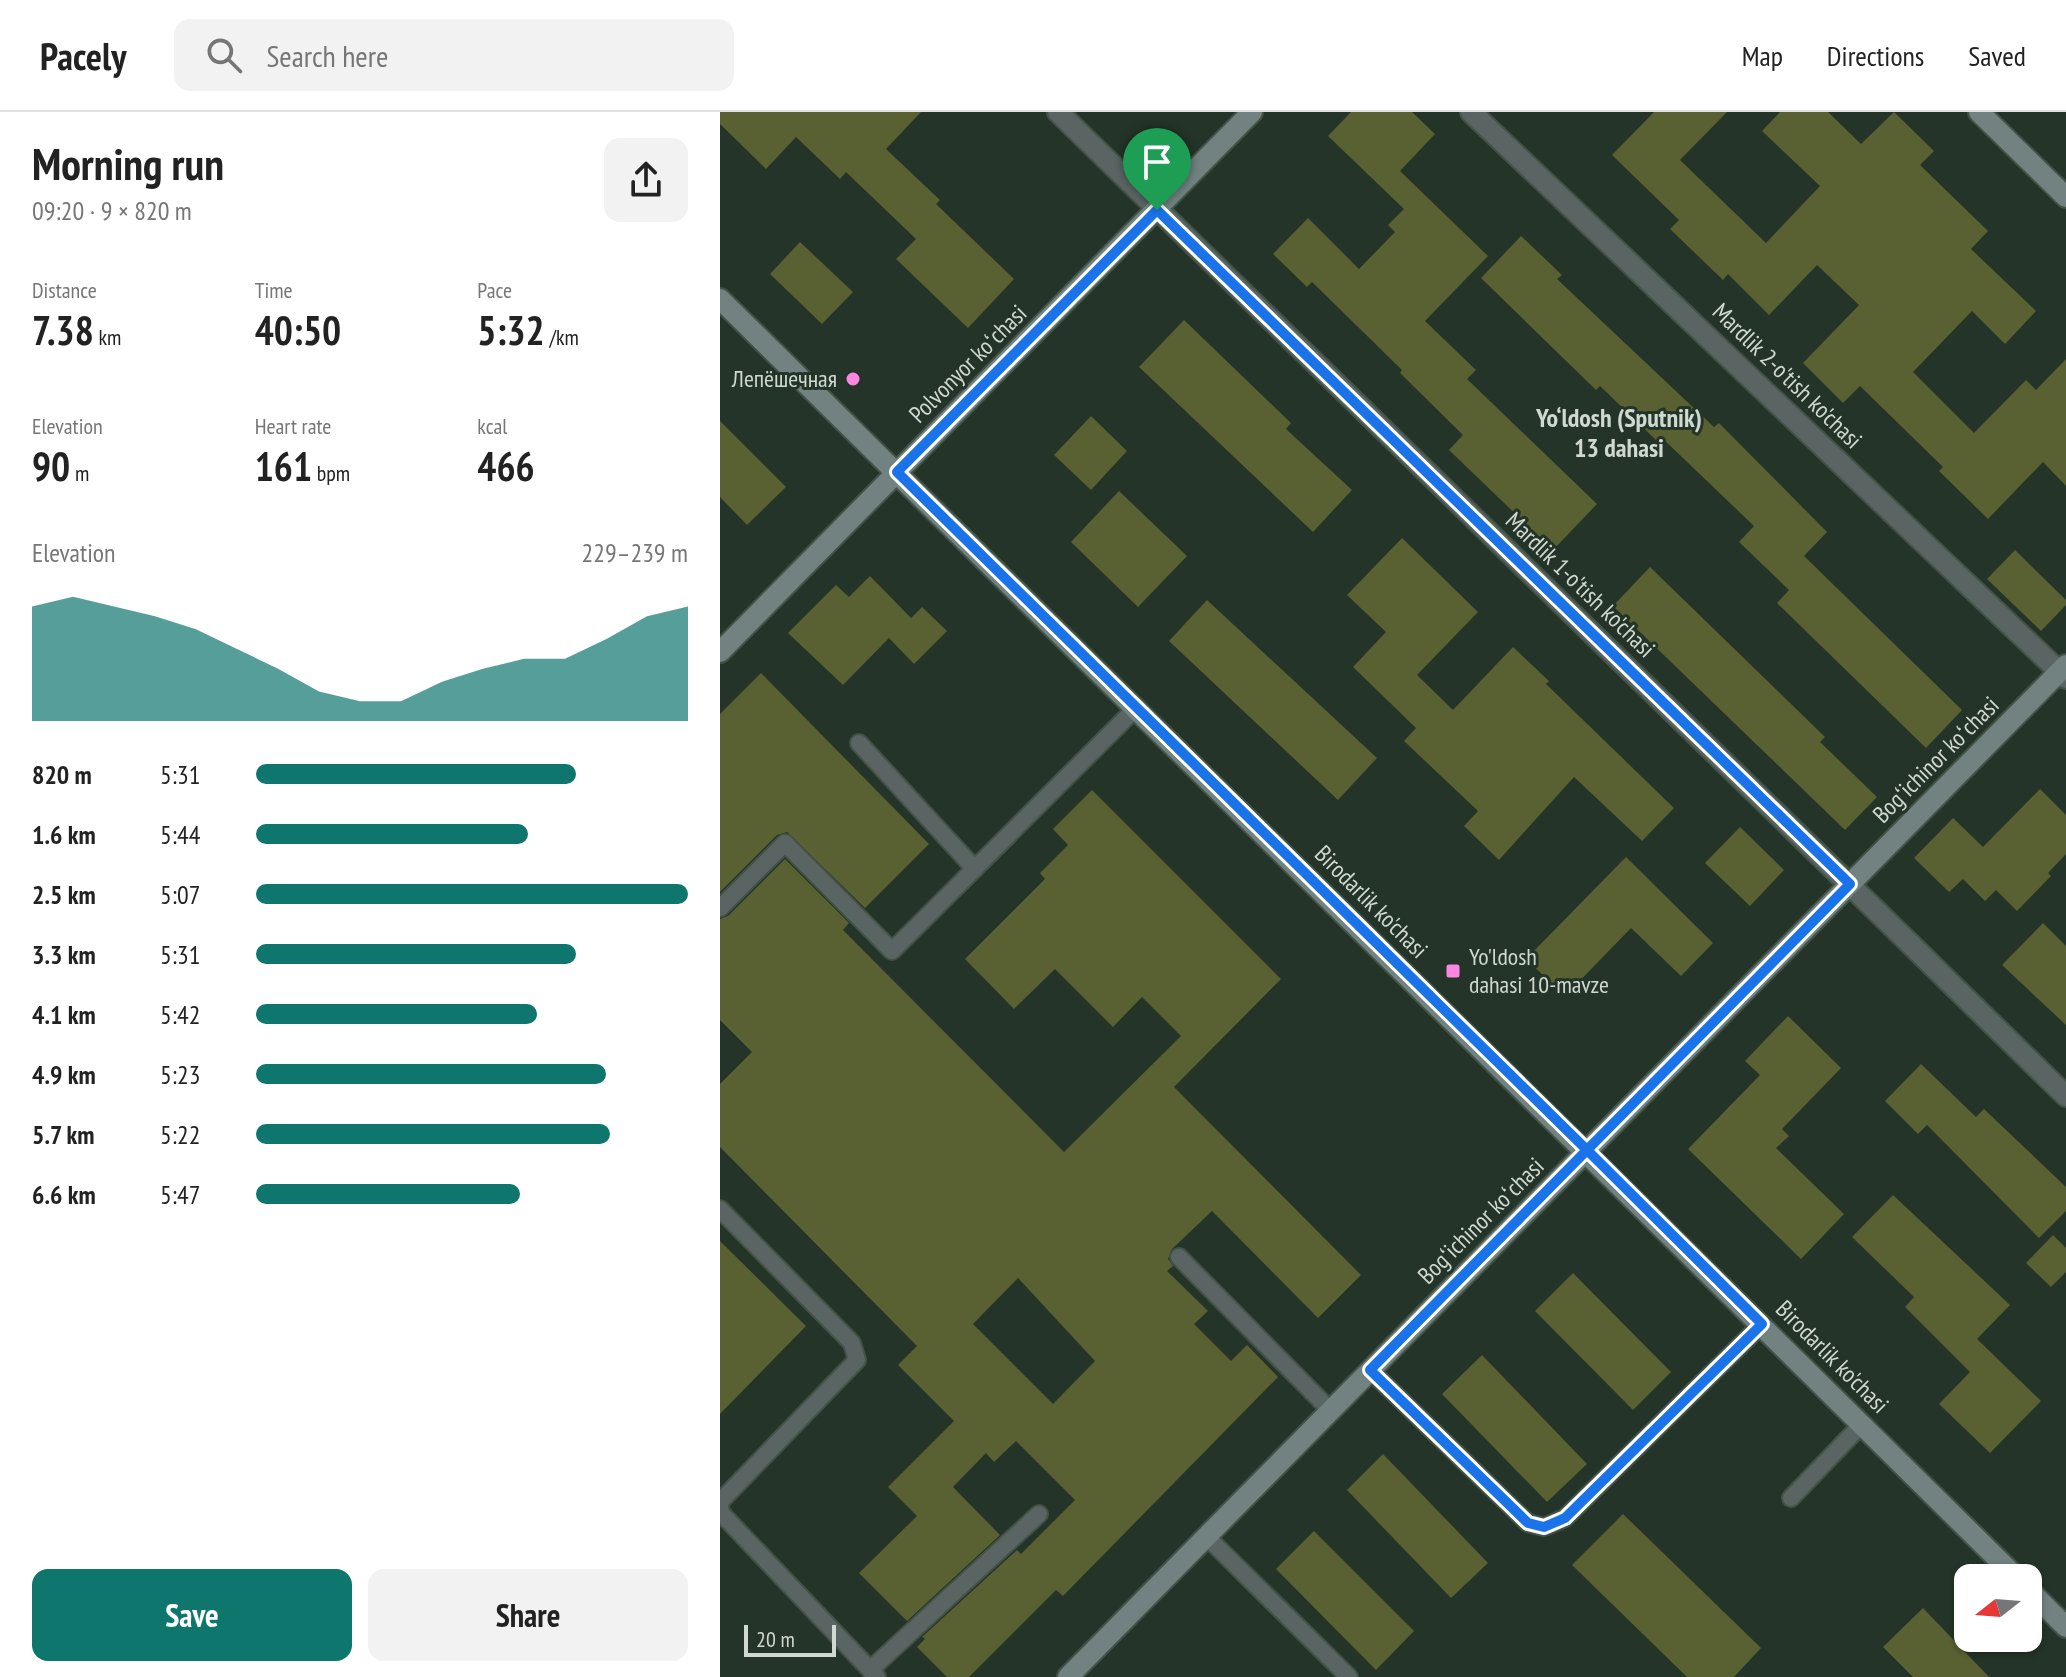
<!DOCTYPE html>
<meta charset="utf-8">
<style>
:root{--surface:#fff;--page:#f2f2f2;--text:#222;--muted:#767676;--line:#e0e0e0;--accent:#0f766e}
body{margin:0;font-family:"PT Sans Narrow",sans-serif;background:var(--page);color:var(--text);height:100vh;display:flex;flex-direction:column;font-size:30px;white-space:nowrap}
*{box-sizing:border-box;margin:0}
p{font-size:26px;color:var(--muted)}
.icon{flex:none;width:44px;height:44px;fill:none;stroke:currentColor;stroke-width:2;stroke-linecap:round;stroke-linejoin:round}
.map{position:relative;flex:1;overflow:hidden}
.side{display:flex;flex-direction:column;background:var(--surface);width:720px}
.side>*{flex:none}
.needle{width:52px;rotate:253deg}
.fabs{position:absolute;left:1234px;top:1452px;display:grid;gap:16px}
.fabs a{display:grid;place-items:center;width:88px;height:88px;border-radius:16px;background:var(--surface);box-shadow:0 2px 6px #0004;font-size:40px}
.scale{position:absolute;left:24px;bottom:20px;width:92px;box-sizing:border-box;padding-left:8px;border:4px solid #d0d9d1;border-top:0;font-size:22px;line-height:28px;white-space:nowrap;color:#d0d9d1;-webkit-text-stroke:6px #243428;paint-order:stroke}
.pin{position:absolute;display:grid;place-items:center;width:68px;height:68px;color:#fff;margin:-82px -34px;border-radius:50% 50% 50% 0;rotate:-45deg;box-shadow:0 0 8px #0007}
.pin .icon{rotate:45deg}
.round{display:grid;place-items:center;flex:none;width:84px;height:84px;border-radius:16px;background:var(--page)}
.summary{display:flex;align-items:center;justify-content:space-between;height:136px;padding:0 32px}
h1{font-size:44px;font-weight:600;line-height:60px}
.metrics{display:grid;grid-template-columns:repeat(3,1fr);gap:12px;height:136px;padding:8px 32px}
.metrics div{display:grid;align-content:center}
.metrics b{font-size:40px;font-weight:600}
.metrics small{font-size:22px;font-weight:400}
.metrics p{font-size:22px}
.chart{height:224px;padding:16px 32px}
.chart p{display:flex;justify-content:space-between}
.chart svg{width:100%;height:144px;margin-top:8px;fill:var(--accent);opacity:.7}
.cta{display:flex;gap:16px;margin-top:auto;padding:16px 32px}
.cta a{flex:1;height:92px;border-radius:16px;background:var(--accent);color:#fff;font-size:32px;font-weight:600;line-height:92px;text-align:center}
.cta a+a{background:var(--page);color:var(--text)}
ul{padding:0 32px;list-style:none;font-size:26px}
li{display:grid;grid-template-columns:128px 96px 1fr;align-items:center;height:60px}
li i{height:20px;border-radius:10px;background:var(--accent)}
header{display:flex;align-items:center;gap:48px;box-sizing:border-box;height:112px;padding:0 40px;background:var(--surface);border-bottom:2px solid var(--line)}
header strong{font-size:38px}
nav{display:flex;gap:44px;margin-inline-start:auto;font-size:28px}
.search{width:560px;height:72px;background:var(--page);display:flex;align-items:center;gap:20px;box-sizing:border-box;padding:0 28px;border-radius:16px;color:var(--muted);font-size:30px}
main{display:flex;flex:1;min-height:0}
.map>svg:first-child{display:block}
</style>
<header>
<strong>Pacely</strong>
<div class="search"><svg class="icon" aria-label="search" viewBox="0 0 24 24"><circle cx="10" cy="10" r="6"/><path d="M15 15l6 6"/></svg>Search here</div>
<nav><a>Map</a><a>Directions</a><a>Saved</a></nav>
</header>
<main>
<section class="side">
<div class="summary"><div><h1>Morning run</h1><p>09:20 · 9 × 820 m</p></div><a class="round"><svg class="icon" aria-label="share" viewBox="0 0 24 24"><path d="M12 15V3M7 8l5-5 5 5M5 13v7h14v-7"/></svg></a></div>
<div class="metrics">
<div><p>Distance</p><b>7.38<small> km</small></b></div>
<div><p>Time</p><b>40:50</b></div>
<div><p>Pace</p><b>5:32<small> /km</small></b></div>
</div>
<div class="metrics">
<div><p>Elevation</p><b>90<small> m</small></b></div>
<div><p>Heart rate</p><b>161<small> bpm</small></b></div>
<div><p>kcal</p><b>466</b></div>
</div>
<div class="chart"><p><span>Elevation</span>229–239 m</p>
<svg viewBox="0 0 160 44" preserveAspectRatio="none"><path d="M0 44V9L10 6L20 9L30 12L40 16L50 22L60 28L70 35L80 38L90 38L100 32L110 28L120 25L130 25L140 19L150 12L160 9V44z"/></svg>
</div>
<ul>
<li><b>820 m</b>5:31<i style="width:74%"></i></li>
<li><b>1.6 km</b>5:44<i style="width:63%"></i></li>
<li><b>2.5 km</b>5:07<i style="width:100%"></i></li>
<li><b>3.3 km</b>5:31<i style="width:74%"></i></li>
<li><b>4.1 km</b>5:42<i style="width:65%"></i></li>
<li><b>4.9 km</b>5:23<i style="width:81%"></i></li>
<li><b>5.7 km</b>5:22<i style="width:82%"></i></li>
<li><b>6.6 km</b>5:47<i style="width:61%"></i></li>
</ul>
<div class="cta"><a>Save</a><a>Share</a></div>
</section>
<div class="map">
<svg width="1346" height="1565" viewBox="0 0 1346 1565">
<rect width="100%" height="100%" fill="#243428"/>
<!-- building -->
<path fill="#596031" fill-rule="evenodd" d="M 0,0 L 201,0 L 166,37 L 220,88 L 216,92 L 294,167 L 248,216 L 176,147 L 196,127 L 126,60 L 120,67 L 76,25 L 46,57 L 0,12 Z
M 631,0 L 692,0 L 715,22 L 680,59 L 768,144 L 705,209 L 756,258 L 747,267 L 877,392 L 833,438 L 729,338 L 743,323 L 680,261 L 682,258 L 592,170 L 587,175 L 553,142 L 588,106 L 639,157 L 675,120 L 668,113 L 684,97 L 608,24 Z
M 934,0 L 1007,0 L 960,48 L 1046,131 L 1100,74 L 1042,19 L 1060,0 L 1108,0 L 1141,32 L 1174,0 L 1214,39 L 1200,53 L 1268,119 L 1251,137 L 1316,199 L 1285,232 L 1252,199 L 1193,260 L 1254,321 L 1306,268 L 1316,278 L 1346,247 L 1346,374 L 1323,350 L 1268,407 L 1219,359 L 1223,355 L 1140,274 L 1123,291 L 1083,251 L 1139,193 L 1097,153 L 1049,203 L 1008,162 L 1003,168 L 950,117 L 959,108 L 892,43 Z
M 801,124 L 842,163 L 837,167 L 994,315 L 999,311 L 1107,420 L 1084,444 L 1242,598 L 1206,636 L 1057,491 L 1069,478 L 1019,430 L 1034,414 L 940,324 L 936,328 L 880,274 L 876,278 L 761,166 Z
M 80,130 L 133,180 L 102,212 L 50,162 Z
M 464,208 L 571,311 L 566,317 L 632,378 L 593,420 L 419,255 Z
M 371,304 L 407,339 L 371,378 L 334,343 Z
M 0,309 L 66,375 L 27,413 L 0,385 Z
M 399,379 L 467,444 L 418,495 L 351,430 Z
M 682,426 L 758,500 L 697,563 L 733,598 L 793,535 L 829,569 L 826,572 L 954,696 L 922,729 L 854,665 L 779,748 L 744,714 L 758,699 L 684,629 L 696,616 L 633,555 L 666,520 L 627,483 Z
M 1295,438 L 1346,488 L 1346,493 L 1321,519 L 1267,467 Z
M 930,455 L 1105,625 L 1100,630 L 1157,685 L 1125,718 L 893,494 Z
M 150,464 L 191,506 L 202,495 L 227,519 L 194,552 L 169,526 L 123,573 L 68,521 L 116,473 L 129,485 Z
M 487,488 L 657,646 L 618,688 L 449,529 Z
M 41,561 L 209,732 L 145,796 L 67,720 L 57,723 L 0,780 L 0,602 Z
M 1320,677 L 1346,703 L 1346,742 L 1328,761 L 1331,764 L 1297,799 L 1276,778 L 1265,789 L 1243,767 L 1229,780 L 1194,746 L 1233,706 L 1263,735 Z
M 372,678 L 561,867 L 454,975 L 641,1163 L 598,1206 L 492,1099 L 452,1137 L 448,1147 L 453,1154 L 447,1159 L 488,1199 L 474,1212 L 511,1249 L 527,1233 L 558,1265 L 343,1484 L 336,1478 L 249,1565 L 227,1565 L 197,1535 L 205,1527 L 202,1525 L 297,1438 L 301,1442 L 355,1388 L 296,1329 L 274,1350 L 266,1341 L 233,1375 L 280,1423 L 187,1509 L 139,1461 L 197,1404 L 168,1375 L 234,1309 L 178,1253 L 197,1234 L 0,1035 L 0,972 L 32,940 L 0,908 L 0,807 L 8,804 L 65,747 L 129,811 L 123,818 L 344,1040 L 461,924 L 422,885 L 393,915 L 335,857 L 294,897 L 245,847 L 325,767 L 320,761 L 348,733 L 333,717 ZM 298,1166 L 375,1249 L 333,1292 L 253,1212 Z
M 1020,715 L 1064,758 L 1030,794 L 985,751 Z
M 906,745 L 993,831 L 961,864 L 911,816 L 845,884 L 806,847 Z
M 1323,811 L 1346,834 L 1346,913 L 1282,853 Z
M 1068,904 L 1121,956 L 1062,1017 L 1069,1024 L 1056,1036 L 1124,1102 L 1081,1147 L 968,1037 L 1040,963 L 1025,949 Z
M 1201,952 L 1256,1005 L 1264,997 L 1346,1075 L 1346,1099 L 1319,1126 L 1207,1013 L 1198,1022 L 1165,989 Z
M 1173,1083 L 1290,1193 L 1257,1227 L 1321,1289 L 1270,1341 L 1219,1292 L 1250,1260 L 1185,1195 L 1194,1185 L 1132,1125 Z
M 1333,1123 L 1346,1136 L 1346,1160 L 1331,1175 L 1306,1151 Z
M 0,1129 L 86,1214 L 0,1302 Z
M 853,1161 L 951,1260 L 913,1298 L 815,1199 Z
M 762,1243 L 867,1352 L 827,1390 L 722,1282 Z
M 663,1342 L 768,1451 L 731,1486 L 627,1378 Z
M 903,1402 L 1041,1536 L 1014,1565 L 967,1565 L 852,1453 Z
M 594,1419 L 694,1519 L 656,1558 L 556,1457 Z
M 1203,1496 L 1269,1565 L 1193,1565 L 1163,1535 Z"/>
<g fill="none" stroke-linecap="round" stroke-linejoin="round">
<!-- lane casing -->
<g stroke="#435246" stroke-width="20">
<path id="lane" d="M 139,631 L 255,757
M 0,796 L 65,731 L 172,839 L 417,595
M 0,1097 L 132,1231 L 137,1248 L 0,1390
M 459,1145 L 611,1299
M 650,1258 L 808,1411 L 824,1415 L 845,1406 L 1042,1212
M 1071,1386 L 1142,1312
M 0,1395 L 1,1401 L 157,1565
M 487,1425 L 629,1565
M 150,1558 L 319,1402"/>
</g>
<!-- street casing -->
<g stroke="#435246" stroke-width="24">
<path id="street" d="M 338,0 L 1346,984
M 751,0 L 1346,566"/>
</g>
<!-- secondary casing -->
<g stroke="#435246" stroke-width="24">
<path id="secondary" d="M 1259,0 L 1346,85
M 0,187 L 1297,1466
M 0,540 L 532,0
M 1308,1477 L 1346,1515
M 348,1565 L 1346,553"/>
</g>
<!-- lane -->
<use href="#lane" stroke="#5a6563" stroke-width="16"/>
<!-- street -->
<use href="#street" stroke="#5a6563" stroke-width="20"/>
<!-- secondary -->
<use href="#secondary" stroke="#718280" stroke-width="20"/>
</g>
<g fill="none" stroke-linecap="round" stroke-linejoin="round">
<!-- route casing -->
<g stroke="#fff" stroke-width="16">
<path id="route" d="M 437,98 L 177,360 L 867,1038 L 650,1258 L 808,1411 L 824,1415 L 845,1406 L 1042,1212 L 867,1038 L 1130,772 L 437,98"/>
</g>
<!-- route -->
<use href="#route" stroke="#1a73e8" stroke-width="10"/>
</g>
<!-- markers -->
<g fill="#fd86e1" stroke="#243428" stroke-width="3">
<circle cx="133" cy="267" r="8"/>
<rect x="725" y="851" width="16" height="16" rx="4"/>
</g>
<g text-anchor="middle" stroke-width="6" stroke-linejoin="round" paint-order="stroke">
<!-- street labels -->
<g font-size="24" fill="#d0d9d1" stroke="#243428">
<text transform="translate(248 252) rotate(-45)" y="8">Polvonyor koʻchasi</text>
<text transform="translate(1067 264) rotate(44)" y="8">Mardlik 2-o'tish ko'chasi</text>
<text transform="translate(860 473) rotate(44)" y="8">Mardlik 1-o'tish ko'chasi</text>
<text transform="translate(1216 648) rotate(-45)" y="8">Bogʻichinor koʻchasi</text>
<text transform="translate(651 790) rotate(45)" y="8">Birodarlik ko'chasi</text>
<text transform="translate(761 1109) rotate(-45)" y="8">Bogʻichinor koʻchasi</text>
<text transform="translate(1112 1245) rotate(45)" y="8">Birodarlik ko'chasi</text>
</g>
<!-- poi labels -->
<g font-size="24" fill="#d0d9d1" stroke="#243428" text-anchor="end">
<text x="117" y="275">Лепёшечная</text>
<text x="749" y="853" text-anchor="start">Yo'ldosh<tspan x="749" dy="28">dahasi 10-mavze</tspan></text>
</g>
<!-- neighbourhood labels -->
<g font-size="26" font-weight="bold" fill="#d0d9d1" stroke="#243428">
<text x="899" y="315">Yo‘ldosh (Sputnik)<tspan x="899" dy="30">13 dahasi</tspan></text>
</g>
</g>
</svg>
<div class="fabs">
<a><svg class="needle" viewBox="-14 -14 28 28"><path d="M0-13l5 13h-10z" fill="#e53935"/><path d="M0 13l5-13h-10z" fill="#767676"/></svg></a>
</div>
<div class="scale">20 m</div>
<div class="pin" style="left:437px;top:98px;background:#1e9e55"><svg class="icon" aria-label="arrive" viewBox="0 0 24 24"><path d="M6 21V4h12l-3 4 3 4H6"/></svg></div>
</div>
</main>
